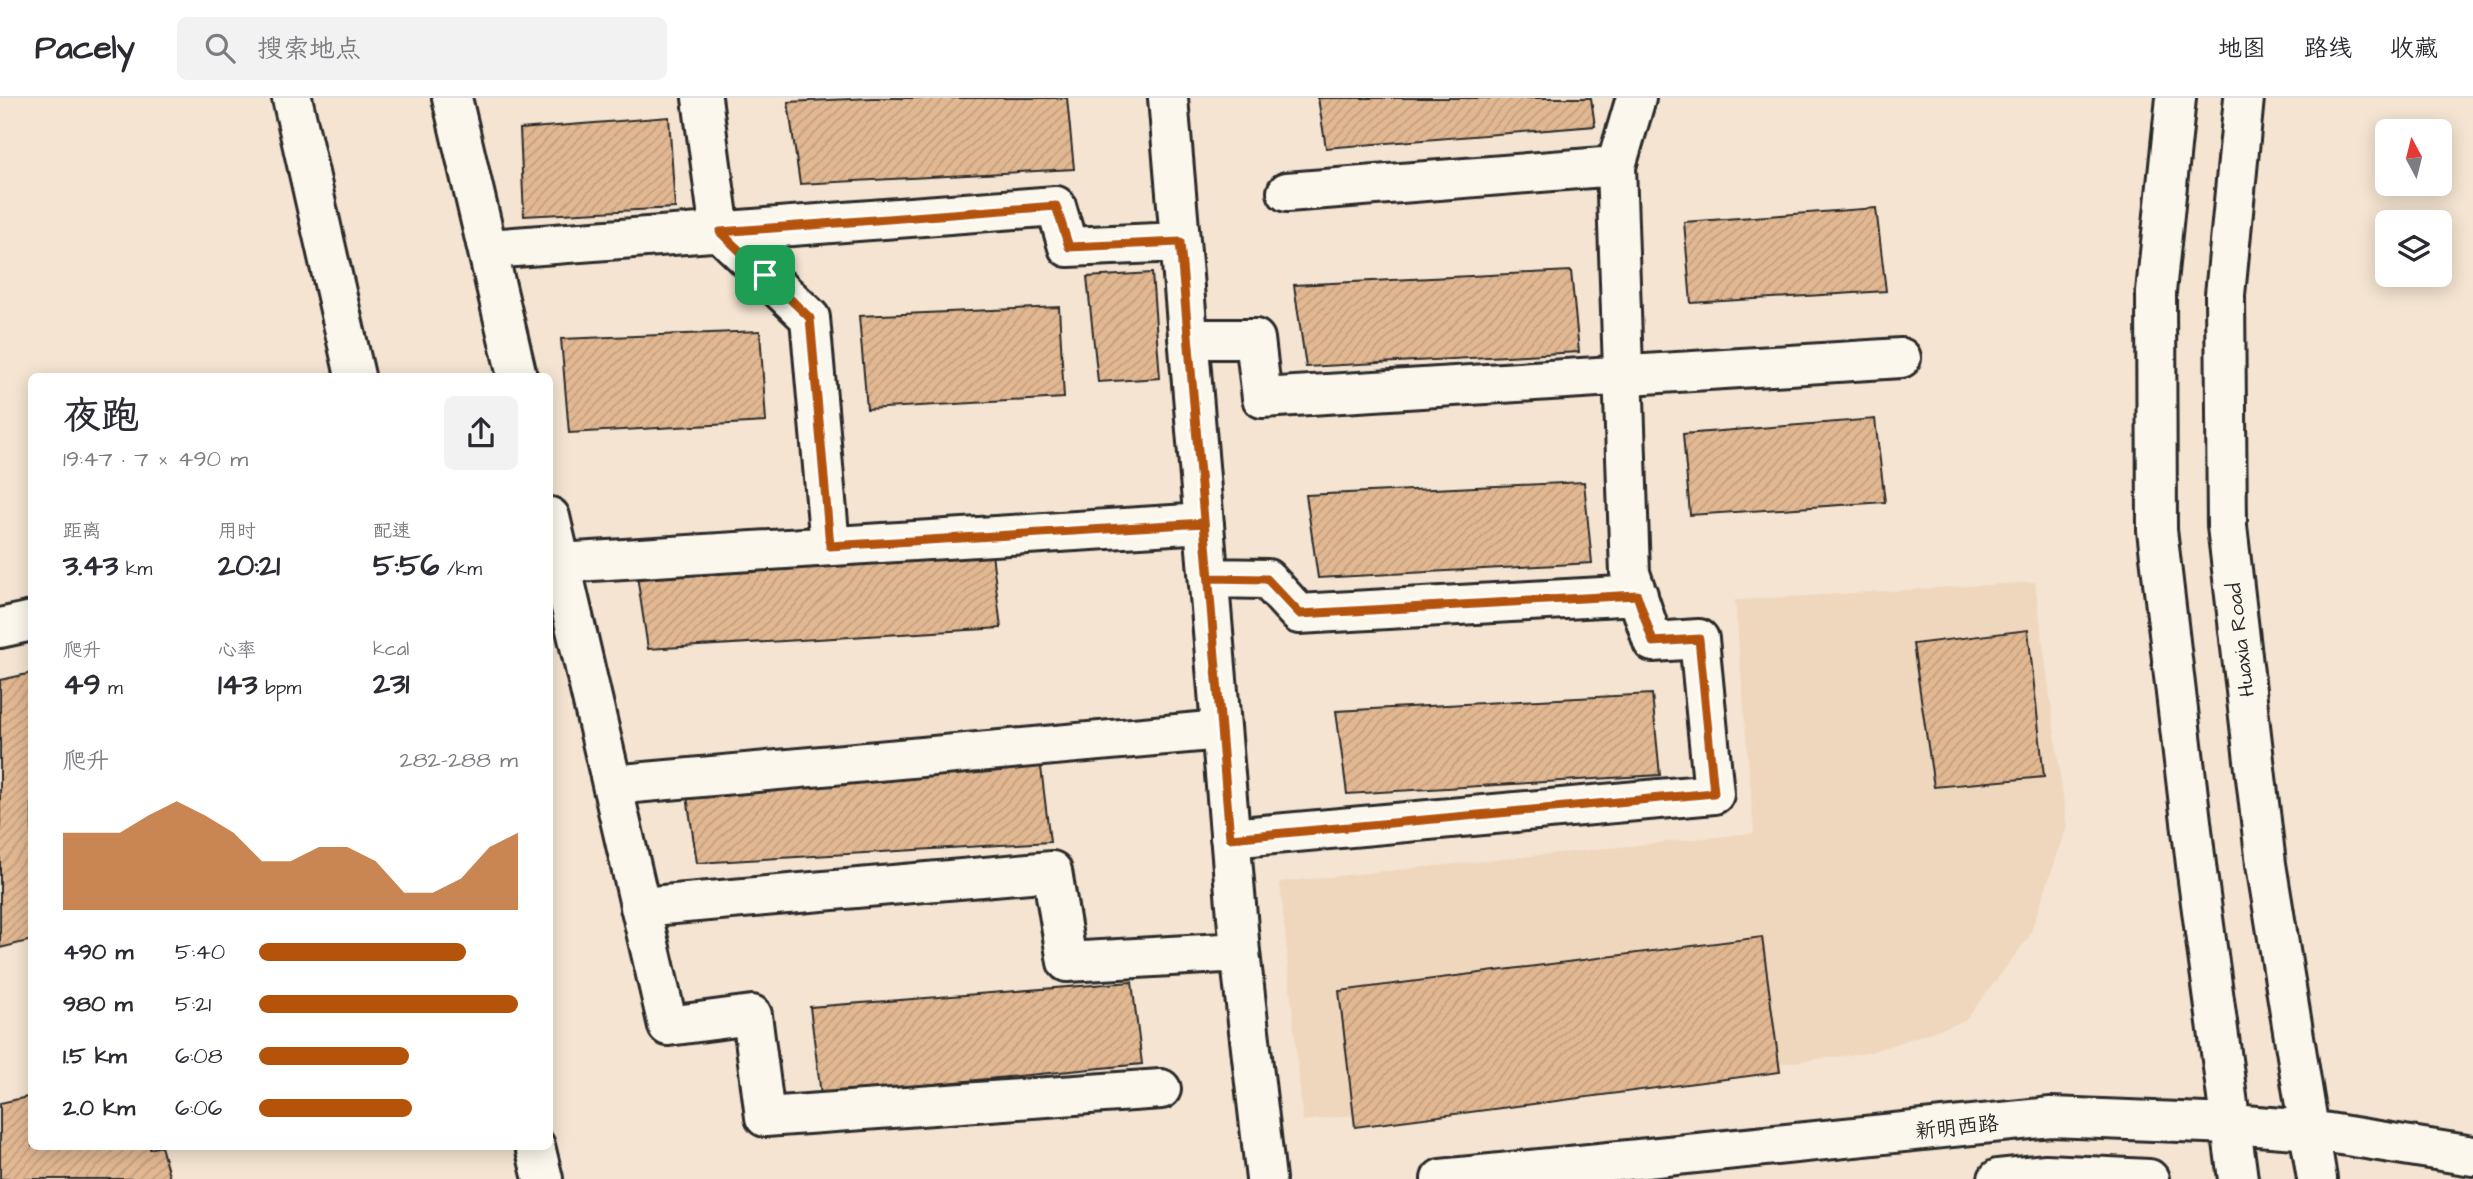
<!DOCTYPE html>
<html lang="zh">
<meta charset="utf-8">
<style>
:root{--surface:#fff;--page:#f2f2f3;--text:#2b2b33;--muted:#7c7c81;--line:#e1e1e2;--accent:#b45309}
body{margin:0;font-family:"Architects Daughter","LXGW WenKai TC",sans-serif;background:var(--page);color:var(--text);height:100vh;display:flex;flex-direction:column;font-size:26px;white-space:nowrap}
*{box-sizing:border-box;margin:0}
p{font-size:23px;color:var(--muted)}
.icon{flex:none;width:38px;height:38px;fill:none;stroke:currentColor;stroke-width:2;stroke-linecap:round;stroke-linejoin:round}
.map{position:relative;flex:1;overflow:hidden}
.sheet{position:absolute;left:28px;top:275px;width:525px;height:777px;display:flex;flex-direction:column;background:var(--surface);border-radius:10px;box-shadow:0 4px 18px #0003}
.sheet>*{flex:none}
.needle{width:46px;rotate:353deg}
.fabs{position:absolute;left:2375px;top:21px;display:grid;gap:14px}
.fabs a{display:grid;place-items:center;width:77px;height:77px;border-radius:10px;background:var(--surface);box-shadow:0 4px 18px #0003;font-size:35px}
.pin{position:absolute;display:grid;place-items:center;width:60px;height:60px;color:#fff;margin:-30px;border-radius:14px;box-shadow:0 4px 10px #0006}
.round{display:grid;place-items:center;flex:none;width:74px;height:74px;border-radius:10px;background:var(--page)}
.summary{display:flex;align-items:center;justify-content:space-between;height:119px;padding:0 35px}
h1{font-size:38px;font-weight:800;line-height:52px}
.stats{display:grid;grid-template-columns:repeat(3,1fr);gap:10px;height:119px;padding:7px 35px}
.stats div{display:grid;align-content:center}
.stats b{font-size:30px;font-weight:800}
.stats small{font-size:19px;font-weight:400}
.stats p{font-size:19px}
.chart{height:196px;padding:14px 35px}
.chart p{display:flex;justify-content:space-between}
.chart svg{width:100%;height:126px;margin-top:7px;fill:var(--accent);opacity:.7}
ul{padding:0 35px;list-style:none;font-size:23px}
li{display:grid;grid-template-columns:112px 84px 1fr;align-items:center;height:52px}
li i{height:18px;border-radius:9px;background:var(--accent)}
header{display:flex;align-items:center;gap:42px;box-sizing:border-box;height:98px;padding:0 35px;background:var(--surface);border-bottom:2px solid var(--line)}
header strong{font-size:33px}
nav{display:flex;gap:38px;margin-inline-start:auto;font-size:24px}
.search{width:490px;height:63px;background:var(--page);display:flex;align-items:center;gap:18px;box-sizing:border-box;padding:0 24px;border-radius:10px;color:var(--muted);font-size:26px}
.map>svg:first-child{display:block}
</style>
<header>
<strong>Pacely</strong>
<div class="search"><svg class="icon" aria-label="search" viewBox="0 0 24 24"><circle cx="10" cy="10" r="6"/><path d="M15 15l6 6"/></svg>搜索地点</div>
<nav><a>地图</a><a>路线</a><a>收藏</a></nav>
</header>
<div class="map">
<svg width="2473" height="1081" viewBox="0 0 2473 1081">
<defs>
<pattern id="building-hatch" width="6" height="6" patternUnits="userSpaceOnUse" patternTransform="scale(1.75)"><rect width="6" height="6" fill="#e2b892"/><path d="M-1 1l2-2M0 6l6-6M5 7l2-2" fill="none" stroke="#c29e7e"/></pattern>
</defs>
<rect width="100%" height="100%" fill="#f4e4d1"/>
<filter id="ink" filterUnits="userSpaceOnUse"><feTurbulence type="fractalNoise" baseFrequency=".0143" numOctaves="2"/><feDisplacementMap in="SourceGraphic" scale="14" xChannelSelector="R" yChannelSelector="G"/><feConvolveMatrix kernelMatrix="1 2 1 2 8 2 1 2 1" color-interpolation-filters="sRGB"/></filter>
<g filter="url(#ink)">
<!-- built -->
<path fill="#efd7be" d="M 2035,484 L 2067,729 L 2029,839 L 1965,923 L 1867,955 L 1303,1023 L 1280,784 L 1754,735 L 1735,502 Z"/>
<!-- building -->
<path fill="url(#building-hatch)" stroke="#2b2b2b" stroke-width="2" d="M 872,0 L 1067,0 L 1074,71 L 800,86 L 788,4 Z
M 1318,0 L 1591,0 L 1595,28 L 1326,50 Z
M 669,19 L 675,110 L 524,118 L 520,31 Z
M 1876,110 L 1886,193 L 1691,205 L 1684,124 Z
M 1571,173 L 1579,254 L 1306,269 L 1294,187 Z
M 1152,175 L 1160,280 L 1098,284 L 1087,179 Z
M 1059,209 L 1064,300 L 867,311 L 859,218 Z
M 760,233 L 766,324 L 569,335 L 561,241 Z
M 1875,321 L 1885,404 L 1690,417 L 1683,336 Z
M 1584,384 L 1592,465 L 1318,480 L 1306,397 Z
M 991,447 L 1001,530 L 648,551 L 636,471 Z
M 2028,532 L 2044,679 L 1934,689 L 1913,546 Z
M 32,575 L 32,842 L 0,850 L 0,582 Z
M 1652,596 L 1660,677 L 1347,696 L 1336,613 Z
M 1040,661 L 1050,744 L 697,765 L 685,685 Z
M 1762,839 L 1780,974 L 1355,1029 L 1339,893 Z
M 1132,884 L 1142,966 L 821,997 L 810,909 Z
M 32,998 L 32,1048 L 150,1048 L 150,1051 L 161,1048 L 170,1081 L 0,1081 L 0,1005 Z"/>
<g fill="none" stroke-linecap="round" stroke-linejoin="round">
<!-- minor casing -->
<g stroke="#2b2b2b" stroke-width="44">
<path id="minor" d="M 292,0 L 355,278
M 452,0 L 517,278
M 702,0 L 720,134 L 810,220 L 830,448
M 1168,0 L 1240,854 L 1266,1081
M 1287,94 L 1616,68
M 488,151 L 1056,108 L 1068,149 L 1180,144
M 1188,241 L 1255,241 L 1262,300 L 1901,260
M 550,419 L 668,928 L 752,917 L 765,1019 L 1161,991
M 560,465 L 1204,425
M 1209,480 L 1267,481 L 1299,516 L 1638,497
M 0,530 L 32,523
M 612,687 L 1221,632
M 1230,740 L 1714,696 L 1699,541 L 1653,544 L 1630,475 L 1616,68 L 1636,0
M 640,809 L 1052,773 L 1067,864 L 1240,854
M 535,1048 L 543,1081"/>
</g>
<!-- tertiary casing -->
<g stroke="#2b2b2b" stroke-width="44">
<path id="tertiary" d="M 2176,0 L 2156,194 L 2157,432 L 2197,775 L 2238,1081
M 2244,0 L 2225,197 L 2227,428 L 2266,766 L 2317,1081
M 1441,1081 L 2051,1019 L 2231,1026 L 2310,1032 L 2473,1058
M 1998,1081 L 2046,1076 L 2149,1081"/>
</g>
<!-- minor -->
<use href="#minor" stroke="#fbf7ec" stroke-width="38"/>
<!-- tertiary -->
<use href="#tertiary" stroke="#fbf7ec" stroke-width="38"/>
</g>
</g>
<g fill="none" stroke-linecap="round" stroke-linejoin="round" filter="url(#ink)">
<!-- route casing -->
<g stroke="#fff" stroke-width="14">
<path id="route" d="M 765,177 L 810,220 L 830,448 L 1204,425 L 1230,740 L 1714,695 L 1699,541 L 1653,544 L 1637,497 L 1300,516 L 1267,481 L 1209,480 L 1180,144 L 1069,149 L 1056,108 L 720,134 L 765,177"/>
</g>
<!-- route -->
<use href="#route" stroke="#b45309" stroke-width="9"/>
</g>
<g text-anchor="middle" stroke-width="6" stroke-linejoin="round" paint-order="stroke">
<!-- street labels -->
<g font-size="21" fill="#2b2b2b" stroke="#fbf7ec">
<text transform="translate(2240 542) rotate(-97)" y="7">Huaxia Road</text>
<text transform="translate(1957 1029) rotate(-6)" y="7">新明西路</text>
</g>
</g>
</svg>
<div class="fabs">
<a><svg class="needle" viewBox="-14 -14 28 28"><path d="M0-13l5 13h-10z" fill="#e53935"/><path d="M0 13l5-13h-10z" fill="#7c7c81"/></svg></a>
<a><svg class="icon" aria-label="layers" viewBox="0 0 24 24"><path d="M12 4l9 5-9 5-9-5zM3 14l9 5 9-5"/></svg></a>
</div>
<div class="pin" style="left:765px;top:177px;background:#1e9e55"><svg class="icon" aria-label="arrive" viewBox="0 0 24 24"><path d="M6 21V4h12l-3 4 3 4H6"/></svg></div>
<section class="sheet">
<div class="summary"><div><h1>夜跑</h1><p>19:47 · 7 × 490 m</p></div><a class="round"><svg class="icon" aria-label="share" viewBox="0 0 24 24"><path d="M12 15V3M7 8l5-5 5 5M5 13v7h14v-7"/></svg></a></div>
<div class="stats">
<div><p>距离</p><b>3.43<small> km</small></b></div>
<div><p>用时</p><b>20:21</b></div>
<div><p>配速</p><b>5:56<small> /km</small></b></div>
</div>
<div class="stats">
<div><p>爬升</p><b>49<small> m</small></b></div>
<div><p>心率</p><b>143<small> bpm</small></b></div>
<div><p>kcal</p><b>231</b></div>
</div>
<div class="chart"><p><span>爬升</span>282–288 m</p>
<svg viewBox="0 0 160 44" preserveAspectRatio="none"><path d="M0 44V17L10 17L20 17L30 11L40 6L50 11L60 17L70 27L80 27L90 22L100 22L110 27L120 38L130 38L140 33L150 22L160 17V44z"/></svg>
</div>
<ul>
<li><b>490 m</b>5:40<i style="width:80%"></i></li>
<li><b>980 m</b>5:21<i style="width:100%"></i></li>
<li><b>1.5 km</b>6:08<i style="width:58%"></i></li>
<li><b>2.0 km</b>6:06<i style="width:59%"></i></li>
</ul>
</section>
</div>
